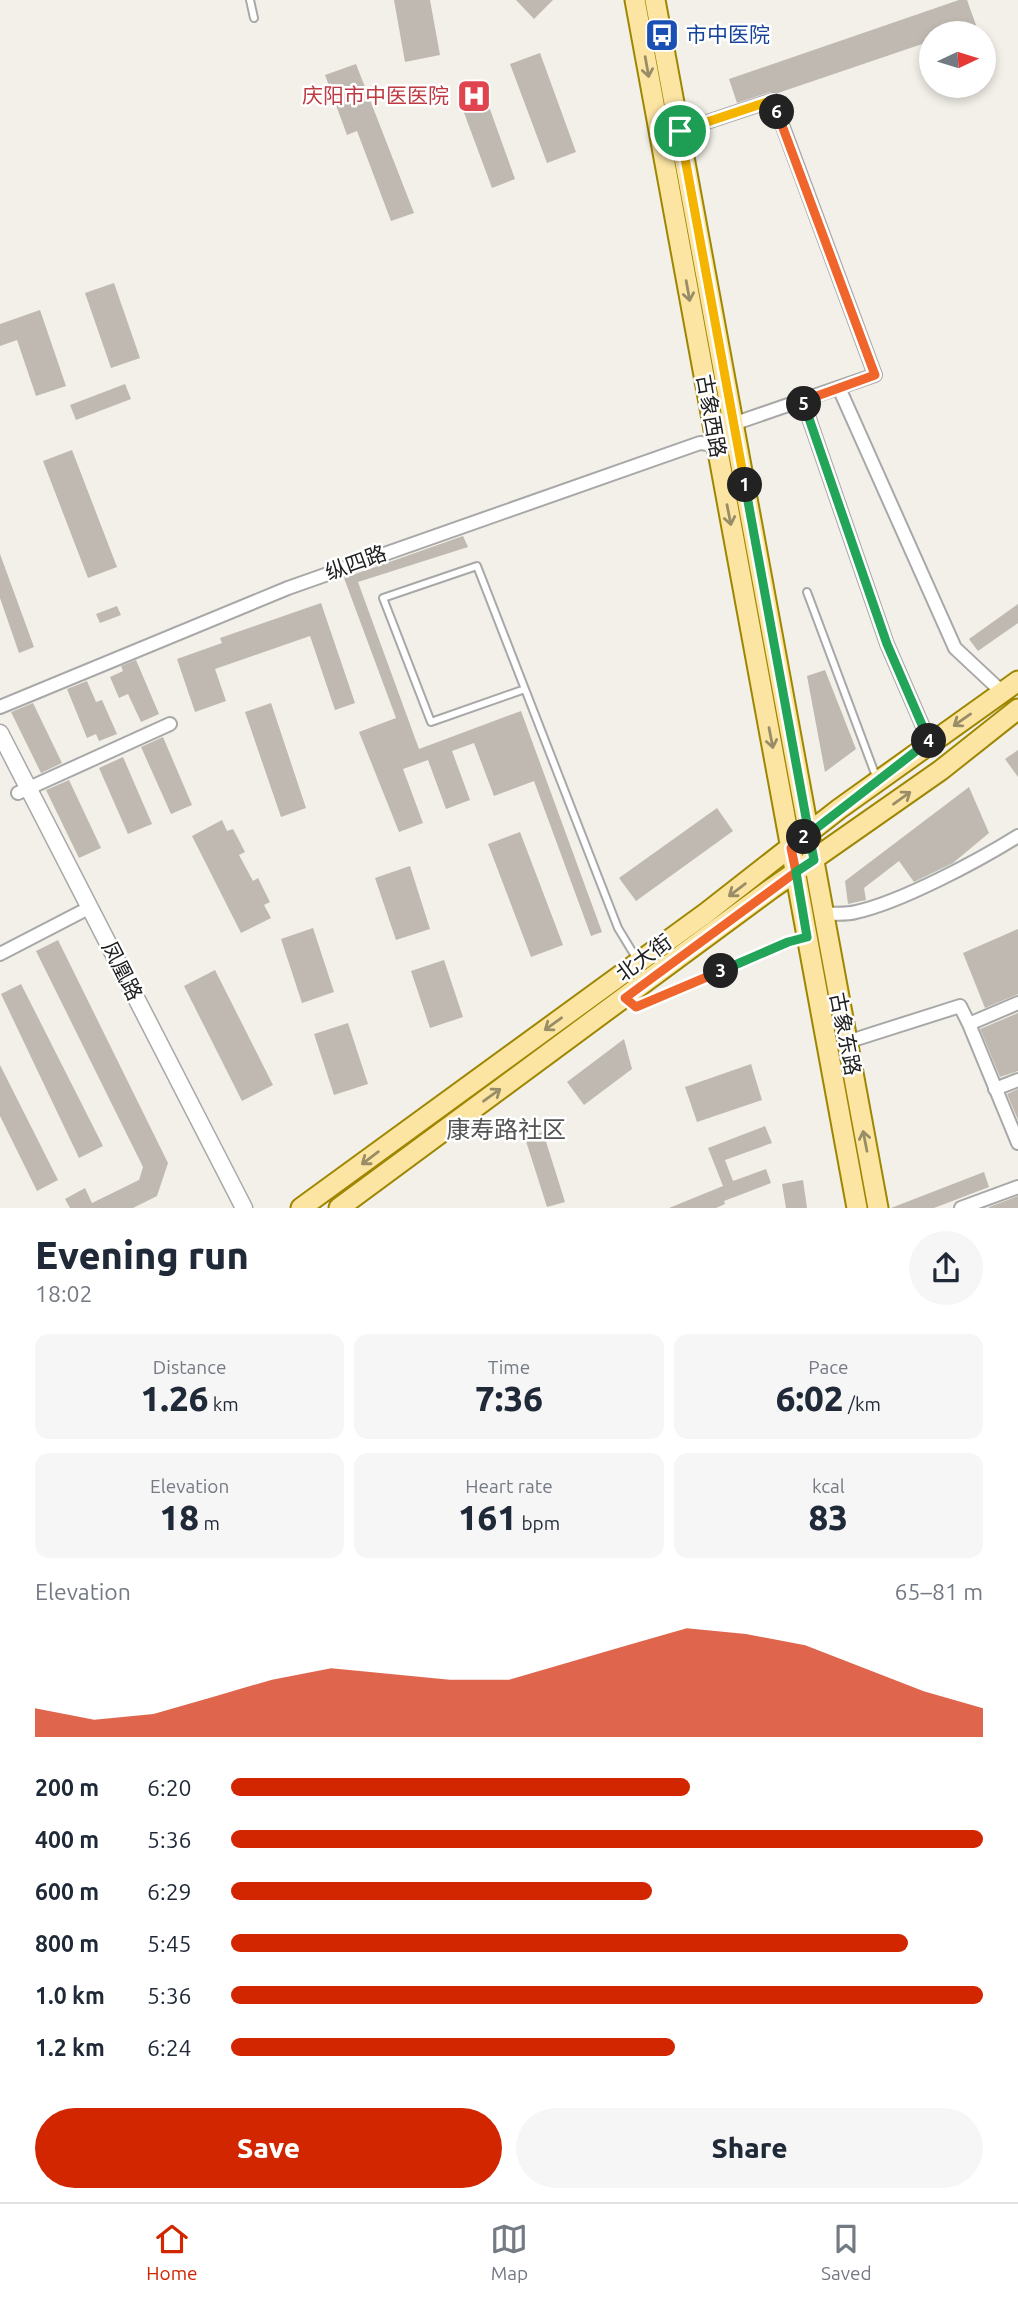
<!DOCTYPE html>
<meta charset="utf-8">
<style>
:root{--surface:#fff;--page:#f6f6f7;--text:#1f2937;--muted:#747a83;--line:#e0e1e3;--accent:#d22601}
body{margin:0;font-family:Ubuntu,"Noto Sans SC",sans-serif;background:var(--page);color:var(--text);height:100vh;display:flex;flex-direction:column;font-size:26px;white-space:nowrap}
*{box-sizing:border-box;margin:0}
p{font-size:23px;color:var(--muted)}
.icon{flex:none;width:38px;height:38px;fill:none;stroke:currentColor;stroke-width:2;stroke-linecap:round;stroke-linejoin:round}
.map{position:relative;height:1208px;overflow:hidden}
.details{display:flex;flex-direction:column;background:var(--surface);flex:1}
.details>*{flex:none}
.needle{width:46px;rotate:86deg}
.fabs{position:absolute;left:919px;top:21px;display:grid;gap:14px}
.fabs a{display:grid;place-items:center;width:77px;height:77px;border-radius:50%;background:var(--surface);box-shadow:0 4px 10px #0003;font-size:35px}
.pin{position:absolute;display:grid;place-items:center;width:60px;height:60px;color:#fff;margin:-30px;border:4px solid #fff;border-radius:50%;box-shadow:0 2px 7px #0007}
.km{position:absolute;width:35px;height:35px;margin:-18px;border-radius:50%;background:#222;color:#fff;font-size:19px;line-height:35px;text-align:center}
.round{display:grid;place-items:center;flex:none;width:74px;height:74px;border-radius:37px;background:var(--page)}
.headline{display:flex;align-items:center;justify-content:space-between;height:119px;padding:0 35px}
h1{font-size:38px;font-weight:800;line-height:52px}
.figures{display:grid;grid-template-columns:repeat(3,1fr);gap:10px;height:119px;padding:7px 35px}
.figures div{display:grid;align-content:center;border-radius:14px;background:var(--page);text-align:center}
.figures b{font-size:35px;font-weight:800}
.figures small{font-size:19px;font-weight:400}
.figures p{font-size:19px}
.chart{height:196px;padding:14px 35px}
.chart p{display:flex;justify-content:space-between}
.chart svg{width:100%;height:126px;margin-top:7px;fill:var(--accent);opacity:.7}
.cta{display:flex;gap:14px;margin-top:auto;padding:14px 35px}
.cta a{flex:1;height:80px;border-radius:42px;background:var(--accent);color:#fff;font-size:28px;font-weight:800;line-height:80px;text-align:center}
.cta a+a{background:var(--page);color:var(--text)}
ul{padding:0 35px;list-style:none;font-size:23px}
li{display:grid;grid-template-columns:112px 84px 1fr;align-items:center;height:52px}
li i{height:18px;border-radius:9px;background:var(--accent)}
.dock{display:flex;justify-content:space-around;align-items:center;height:98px;border-top:2px solid var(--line);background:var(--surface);font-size:19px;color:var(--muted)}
.dock a{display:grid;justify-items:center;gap:4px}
.dock .selected{color:var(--accent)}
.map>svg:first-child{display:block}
</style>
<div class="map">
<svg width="1018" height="1208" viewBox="0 0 1018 1208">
<rect width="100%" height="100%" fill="#f2f0e8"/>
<!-- building -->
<path fill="#bfb9b1" d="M 394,0 L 430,0 L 440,55 L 405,62 Z
M 516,0 L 553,0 L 534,19 Z
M 959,0 L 967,0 L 976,25 L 953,33 L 931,33 L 931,41 L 778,93 L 770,92 L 737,103 L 729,79 Z
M 540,53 L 576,152 L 547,163 L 510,64 Z
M 356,64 L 414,213 L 391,221 L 357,131 L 347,135 L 325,75 Z
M 487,101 L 515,179 L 492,188 L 463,110 Z
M 114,283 L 140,358 L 111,368 L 85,293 Z
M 40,310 L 66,386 L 36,396 L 17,340 L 0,346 L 0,324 Z
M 125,384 L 131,399 L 76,420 L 70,405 Z
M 72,450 L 117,567 L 88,578 L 43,461 Z
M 463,536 L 468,547 L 358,582 L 419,749 L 521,711 L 602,932 L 591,936 L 534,781 L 494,796 L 474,743 L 452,751 L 470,800 L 446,809 L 428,760 L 403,769 L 423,823 L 399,832 L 359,732 L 396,718 L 344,578 Z
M 0,554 L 34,647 L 19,653 L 0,598 Z
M 321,603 L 355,703 L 335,710 L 310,636 L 215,669 L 226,701 L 195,712 L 177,659 L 222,643 L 220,638 Z
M 1018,604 L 1018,623 L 978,651 L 969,639 Z
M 117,606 L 121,615 L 100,623 L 96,614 Z
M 136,660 L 159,714 L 141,722 L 128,694 L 119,698 L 110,677 L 123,671 L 121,666 Z
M 825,670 L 856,749 L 825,772 L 807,676 Z
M 87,681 L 96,702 L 102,700 L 117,734 L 99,741 L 96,734 L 87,738 L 67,689 Z
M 33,703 L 62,763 L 41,773 L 11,712 Z
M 271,703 L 306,808 L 281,817 L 245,712 Z
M 163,737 L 192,805 L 171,814 L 141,747 Z
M 1018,750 L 1018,777 L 1005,759 Z
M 123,757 L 152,824 L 128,834 L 99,768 Z
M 69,780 L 101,848 L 79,858 L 46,790 Z
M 969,787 L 989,833 L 953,863 L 914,882 L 899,861 L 864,888 L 866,900 L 848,904 L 845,881 Z
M 717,808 L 733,831 L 636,901 L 619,878 Z
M 222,820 L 227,831 L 233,829 L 245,852 L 239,855 L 253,881 L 258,878 L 270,902 L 264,905 L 271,918 L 241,933 L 192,836 Z
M 520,832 L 563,945 L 531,957 L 488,844 Z
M 410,866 L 430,929 L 396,940 L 375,878 Z
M 313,928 L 334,992 L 302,1003 L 281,939 Z
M 1018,929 L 1018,994 L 985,1008 L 963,953 Z
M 58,940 L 168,1163 L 157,1196 L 133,1208 L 70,1208 L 65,1199 L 85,1188 L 92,1203 L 139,1180 L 143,1167 L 36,951 Z
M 444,960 L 463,1017 L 430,1028 L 411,971 Z
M 215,970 L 273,1085 L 242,1101 L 184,986 Z
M 21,984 L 103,1146 L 79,1158 L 1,994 Z
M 1018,1013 L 1018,1071 L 1000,1077 L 980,1029 Z
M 348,1023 L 368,1084 L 334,1095 L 314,1034 Z
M 624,1039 L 632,1069 L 584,1105 L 567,1082 Z
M 751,1064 L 762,1100 L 697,1122 L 685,1087 Z
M 0,1065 L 58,1180 L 37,1191 L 0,1116 Z
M 1018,1089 L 1018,1120 L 1007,1094 Z
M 765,1126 L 772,1143 L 725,1160 L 733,1181 L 766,1169 L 771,1183 L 724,1201 L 725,1204 L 716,1208 L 669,1208 L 723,1186 L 708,1148 Z
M 543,1132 L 565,1202 L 547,1207 L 525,1138 Z
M 984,1172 L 989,1187 L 934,1208 L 891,1208 Z
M 803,1180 L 807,1208 L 786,1208 L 782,1184 Z
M 1018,1196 L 1018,1208 L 989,1208 L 989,1207 Z"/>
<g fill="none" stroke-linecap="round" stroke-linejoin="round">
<!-- service casing -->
<g stroke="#a8a8a8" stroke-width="10">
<path id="service" d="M 250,0 L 254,18
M 807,592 L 877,779
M 525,689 L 431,722 L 383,598 L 477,566 L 618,928 L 638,961
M 626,999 L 636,1007 L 805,937"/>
</g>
<!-- minor casing -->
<g stroke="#a8a8a8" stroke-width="16">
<path id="minor" d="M 680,131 L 773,100 L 875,375 L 733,424
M 839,388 L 955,648 L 1002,692
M 803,401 L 887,644 L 930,743
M 0,707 L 288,588 L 700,443 L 709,444 L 717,451
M 18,793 L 170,724
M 823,914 C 833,913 846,915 856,912 C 901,902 978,861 1018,836
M 0,954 L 81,912
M 969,1024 L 1018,1143
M 847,1042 L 960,1006 L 969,1024 L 1018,1003
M 995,1089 L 1018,1080
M 961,1208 L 1018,1187"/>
</g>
<!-- tertiary casing -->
<g stroke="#a8a8a8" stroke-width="19">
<path id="tertiary" d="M 0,733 L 244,1208"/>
</g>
<!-- primary casing -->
<g stroke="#9e8601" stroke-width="23">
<path id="primary" d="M 635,0 L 857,1208
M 655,0 L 878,1208
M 301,1208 L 706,913 L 839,809 L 1018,681
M 339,1208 L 771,889 L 941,770 L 1018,709"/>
</g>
<!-- service -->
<use href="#service" stroke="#fff" stroke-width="6"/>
<!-- minor -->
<use href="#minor" stroke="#fff" stroke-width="12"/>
<!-- tertiary -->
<use href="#tertiary" stroke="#fff" stroke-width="16"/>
<!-- primary -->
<use href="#primary" stroke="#fce5a3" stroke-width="19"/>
</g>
<!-- one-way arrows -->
<defs><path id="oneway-shaft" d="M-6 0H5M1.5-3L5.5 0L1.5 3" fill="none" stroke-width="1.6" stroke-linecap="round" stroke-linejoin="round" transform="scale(1.75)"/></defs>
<g stroke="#998d68">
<use href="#oneway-shaft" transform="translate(647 67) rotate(80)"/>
<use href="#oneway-shaft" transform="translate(688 291) rotate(80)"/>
<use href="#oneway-shaft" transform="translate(729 515) rotate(79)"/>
<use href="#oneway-shaft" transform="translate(962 720) rotate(145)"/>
<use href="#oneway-shaft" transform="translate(771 738) rotate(79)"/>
<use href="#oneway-shaft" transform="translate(902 798) rotate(-36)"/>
<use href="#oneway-shaft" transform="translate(737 890) rotate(143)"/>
<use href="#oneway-shaft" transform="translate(553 1024) rotate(144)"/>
<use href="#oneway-shaft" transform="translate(492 1095) rotate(-36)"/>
<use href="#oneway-shaft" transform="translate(865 1141) rotate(-101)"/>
<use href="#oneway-shaft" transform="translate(370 1158) rotate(143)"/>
</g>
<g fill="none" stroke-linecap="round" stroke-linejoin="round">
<!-- split-1 casing -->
<g stroke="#fff" stroke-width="14">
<path id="split-1" d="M 680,131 L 745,485"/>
</g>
<!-- split-2 casing -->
<g stroke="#fff" stroke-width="14">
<path id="split-2" d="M 745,485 L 809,834 L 804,837"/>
</g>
<!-- split-3 casing -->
<g stroke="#fff" stroke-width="14">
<path id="split-3" d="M 721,971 L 636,1007 L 625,998 L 796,872 L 791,848 L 804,837"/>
</g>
<!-- split-4 casing -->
<g stroke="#fff" stroke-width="14">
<path id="split-4" d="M 721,971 L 788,942 L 807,937 L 796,872 L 814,860 L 809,834 L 929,741"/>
</g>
<!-- split-5 casing -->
<g stroke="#fff" stroke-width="14">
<path id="split-5" d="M 804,404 L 887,644 L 929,741"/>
</g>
<!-- split-6 casing -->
<g stroke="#fff" stroke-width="14">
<path id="split-6" d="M 777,112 L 875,375 L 803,401 L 804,404"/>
</g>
<!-- split-7 casing -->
<g stroke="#fff" stroke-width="14">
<path id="split-7" d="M 680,131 L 773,100 L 777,112"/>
</g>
<!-- split-1 -->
<use href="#split-1" stroke="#f5b400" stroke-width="9"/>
<!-- split-2 -->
<use href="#split-2" stroke="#22a559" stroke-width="9"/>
<!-- split-3 -->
<use href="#split-3" stroke="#f0652b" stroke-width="9"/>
<!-- split-4 -->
<use href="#split-4" stroke="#22a559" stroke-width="9"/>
<!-- split-5 -->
<use href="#split-5" stroke="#22a559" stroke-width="9"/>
<!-- split-6 -->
<use href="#split-6" stroke="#f0652b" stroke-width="9"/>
<!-- split-7 -->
<use href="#split-7" stroke="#f5b400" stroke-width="9"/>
</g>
<!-- icons -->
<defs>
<g id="bus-square" transform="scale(1.75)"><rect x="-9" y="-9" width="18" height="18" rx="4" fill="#1a4fb4" stroke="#fff"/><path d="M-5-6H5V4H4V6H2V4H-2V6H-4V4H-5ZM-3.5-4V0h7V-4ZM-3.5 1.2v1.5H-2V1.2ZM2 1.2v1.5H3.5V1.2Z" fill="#fff"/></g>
<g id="hospital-square" transform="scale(1.75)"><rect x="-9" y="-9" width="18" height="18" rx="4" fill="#e0444e" stroke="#fff"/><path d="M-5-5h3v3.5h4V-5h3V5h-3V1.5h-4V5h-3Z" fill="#fff"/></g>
</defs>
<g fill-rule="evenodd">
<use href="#bus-square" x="662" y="35"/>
<use href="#hospital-square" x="474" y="96"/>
</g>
<g text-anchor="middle" stroke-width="5" stroke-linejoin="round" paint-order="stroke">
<!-- transit labels -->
<g font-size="21" fill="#164399" stroke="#fff" text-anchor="start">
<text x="686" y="42">市中医院</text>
</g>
<!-- health labels -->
<g font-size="21" fill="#be3a42" stroke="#fff" text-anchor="end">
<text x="449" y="103">庆阳市中医医院</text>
</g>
<!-- street labels -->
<g font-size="21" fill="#212121" stroke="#fff">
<text transform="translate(711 416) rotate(80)" y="7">古象西路</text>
<text transform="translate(356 563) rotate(-20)" y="7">纵四路</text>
<text transform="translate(644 958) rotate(-36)" y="7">北大街</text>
<text transform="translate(122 971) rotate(63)" y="7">凤凰路</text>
<text transform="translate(845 1034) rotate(79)" y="7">古象东路</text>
</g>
<!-- quarter labels -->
<g font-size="24" fill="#545454" stroke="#fff">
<text x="506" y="1138">康寿路社区</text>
</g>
</g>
</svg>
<div class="fabs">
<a><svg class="needle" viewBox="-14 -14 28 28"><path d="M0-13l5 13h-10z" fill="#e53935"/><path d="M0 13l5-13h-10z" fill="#747a83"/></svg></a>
</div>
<div class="pin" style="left:680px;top:131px;background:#1e9e55"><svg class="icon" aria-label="arrive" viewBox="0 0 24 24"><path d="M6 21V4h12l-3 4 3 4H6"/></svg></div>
<b class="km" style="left:745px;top:485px">1</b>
<b class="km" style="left:804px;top:837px">2</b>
<b class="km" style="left:721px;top:971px">3</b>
<b class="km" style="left:929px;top:741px">4</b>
<b class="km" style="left:804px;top:404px">5</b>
<b class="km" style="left:777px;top:112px">6</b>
</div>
<section class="details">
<div class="headline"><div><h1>Evening run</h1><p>18:02</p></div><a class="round"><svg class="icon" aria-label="share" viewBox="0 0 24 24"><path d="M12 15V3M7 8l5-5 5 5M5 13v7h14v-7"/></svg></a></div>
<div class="figures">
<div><p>Distance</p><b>1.26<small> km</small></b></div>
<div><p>Time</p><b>7:36</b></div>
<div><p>Pace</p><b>6:02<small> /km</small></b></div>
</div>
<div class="figures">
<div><p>Elevation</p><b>18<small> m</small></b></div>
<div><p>Heart rate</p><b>161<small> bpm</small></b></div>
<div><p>kcal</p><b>83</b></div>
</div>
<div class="chart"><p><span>Elevation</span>65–81 m</p>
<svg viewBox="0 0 160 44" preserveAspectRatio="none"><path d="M0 44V34L10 38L20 36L30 30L40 24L50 20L60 22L70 24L80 24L90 18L100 12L110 6L120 8L130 12L140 20L150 28L160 34V44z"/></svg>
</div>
<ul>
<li><b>200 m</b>6:20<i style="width:61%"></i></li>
<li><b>400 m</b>5:36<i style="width:100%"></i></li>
<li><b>600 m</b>6:29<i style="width:56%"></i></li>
<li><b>800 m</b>5:45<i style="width:90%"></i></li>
<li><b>1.0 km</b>5:36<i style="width:100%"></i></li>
<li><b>1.2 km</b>6:24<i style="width:59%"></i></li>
</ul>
<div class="cta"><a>Save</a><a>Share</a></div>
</section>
<nav class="dock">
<a class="selected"><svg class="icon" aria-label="home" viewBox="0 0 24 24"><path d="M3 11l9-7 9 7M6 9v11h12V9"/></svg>Home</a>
<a><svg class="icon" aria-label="map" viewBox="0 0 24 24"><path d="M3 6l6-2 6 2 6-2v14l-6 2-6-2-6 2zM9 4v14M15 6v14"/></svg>Map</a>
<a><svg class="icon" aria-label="saved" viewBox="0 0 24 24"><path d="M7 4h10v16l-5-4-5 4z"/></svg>Saved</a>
</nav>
